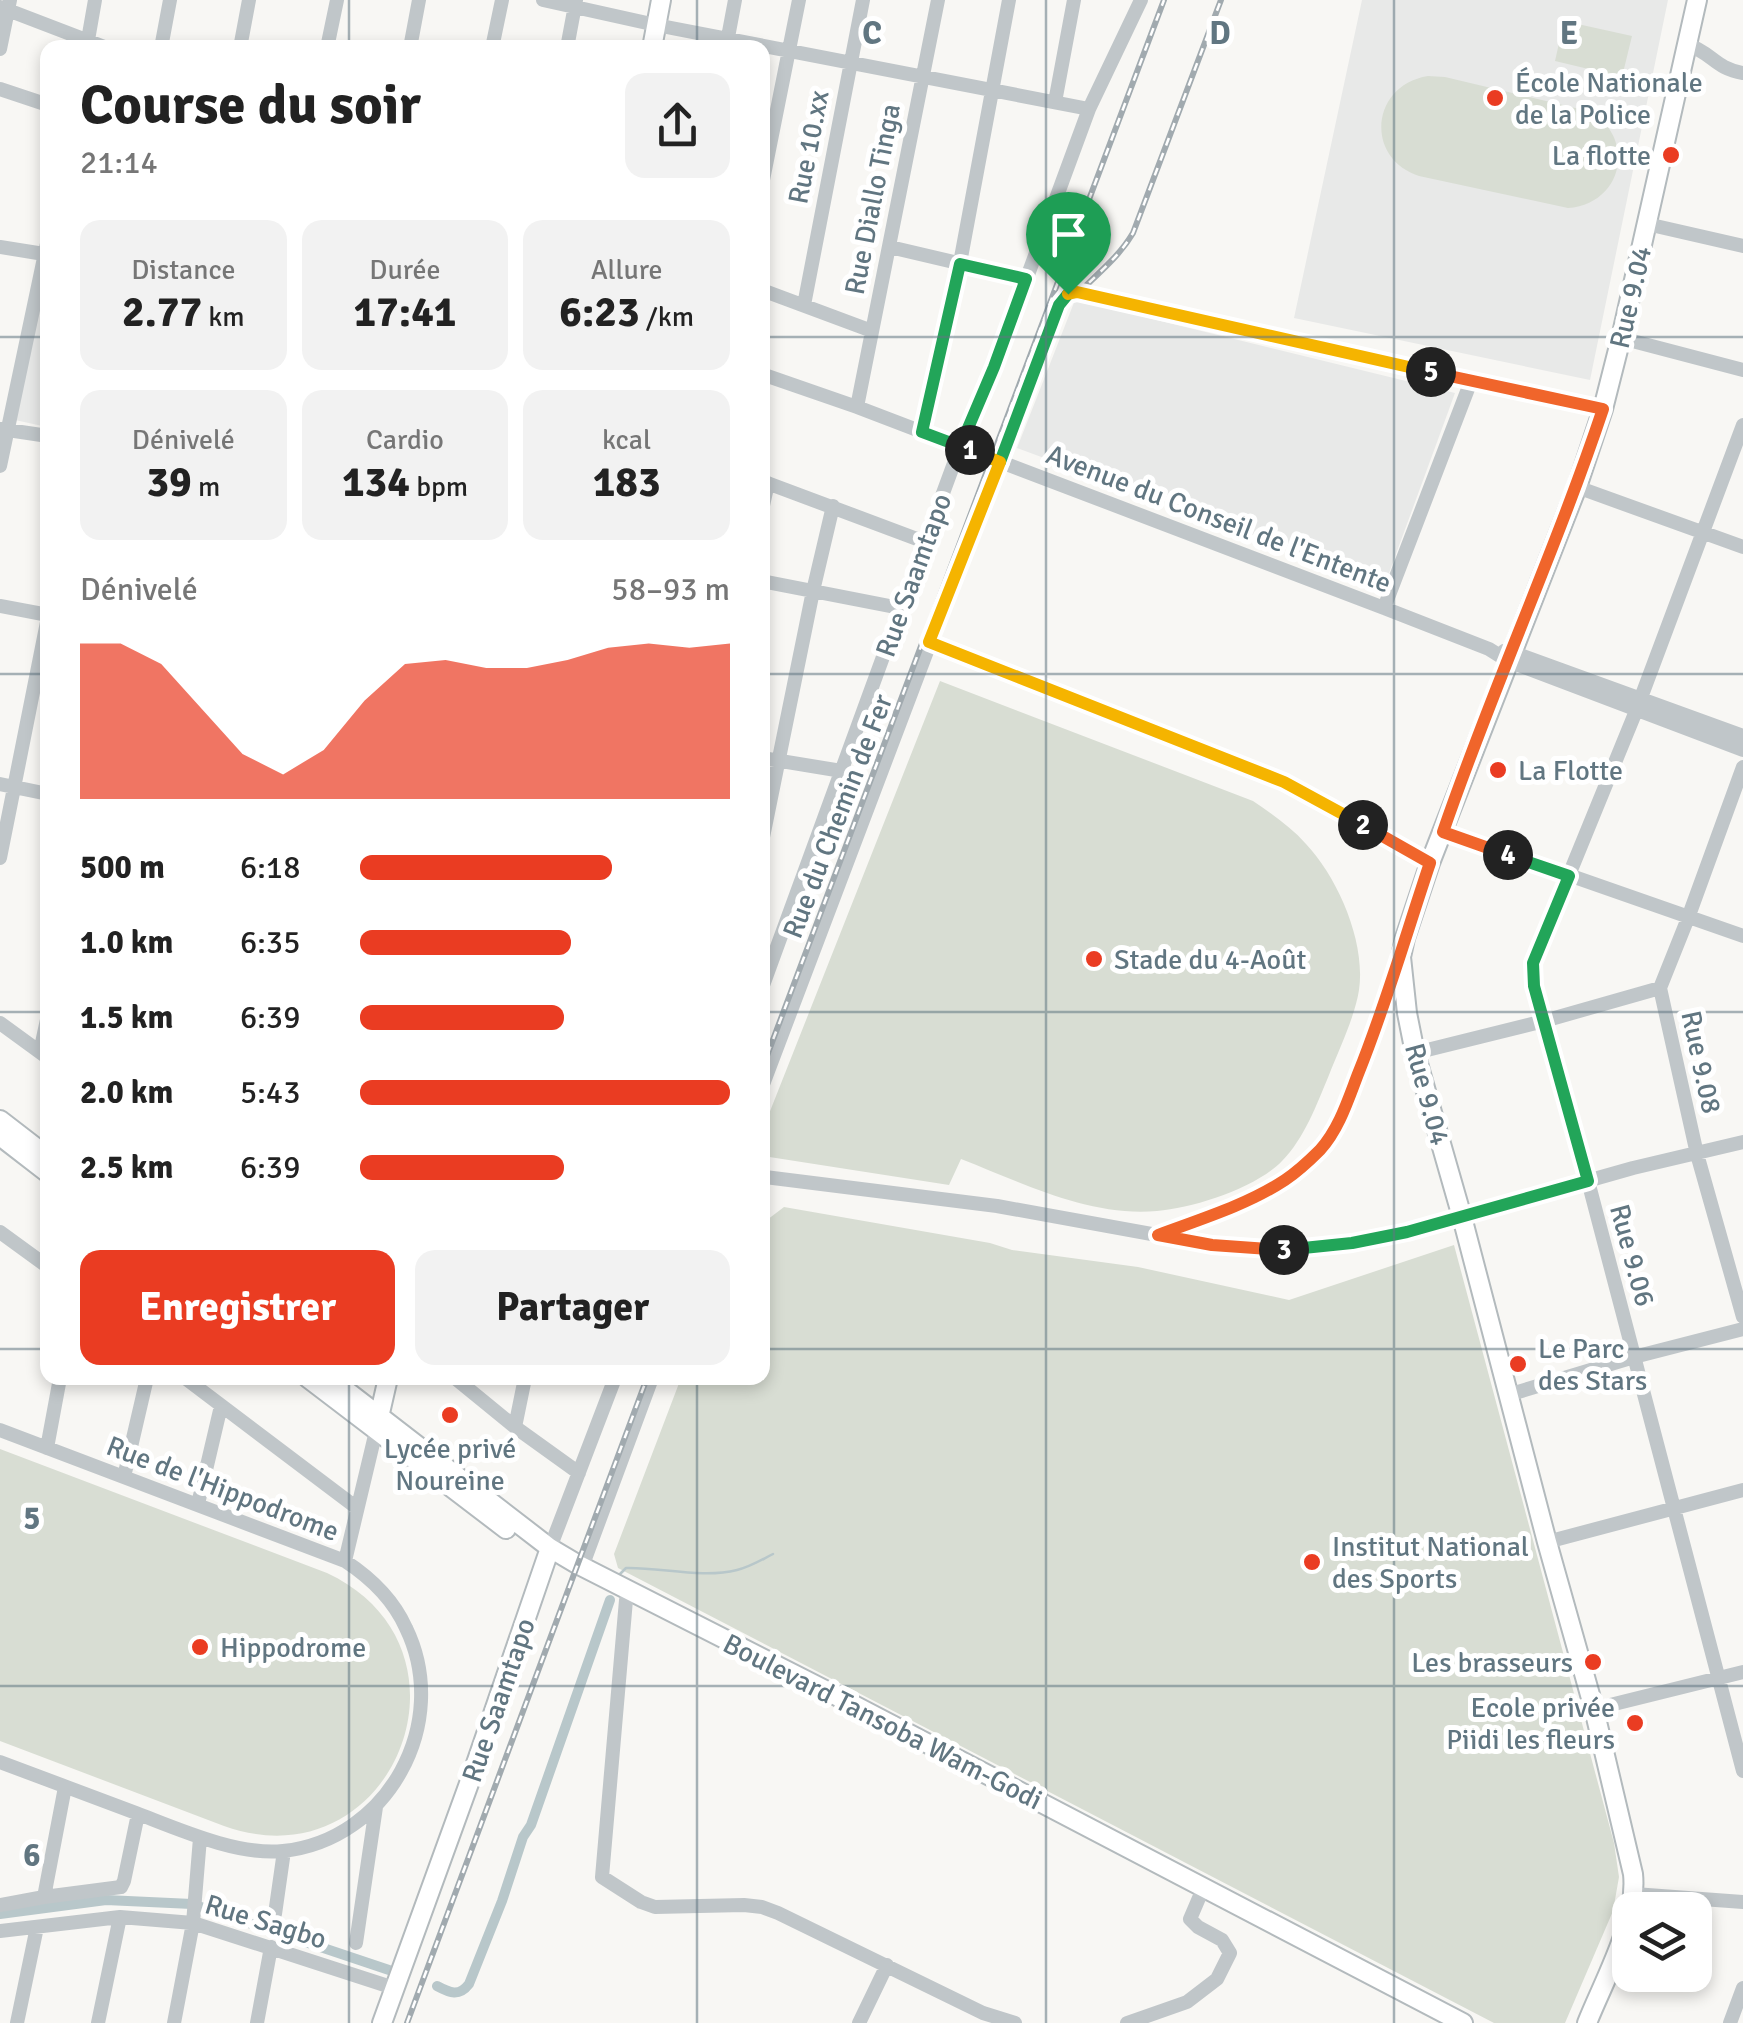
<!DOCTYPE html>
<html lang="fr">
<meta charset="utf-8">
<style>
:root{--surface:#fff;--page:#f2f2f2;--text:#222;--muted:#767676;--accent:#ea3c22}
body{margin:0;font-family:Signika,sans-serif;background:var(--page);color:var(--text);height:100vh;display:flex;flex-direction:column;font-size:38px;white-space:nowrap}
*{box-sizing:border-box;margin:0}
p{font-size:32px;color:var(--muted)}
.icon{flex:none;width:55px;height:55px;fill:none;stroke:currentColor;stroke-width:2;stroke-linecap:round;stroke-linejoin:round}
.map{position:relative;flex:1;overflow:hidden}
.drawer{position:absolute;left:40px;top:40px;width:730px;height:1345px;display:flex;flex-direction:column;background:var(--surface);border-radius:20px;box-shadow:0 5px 15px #0003}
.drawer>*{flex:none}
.fabs{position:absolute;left:1612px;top:1892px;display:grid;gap:20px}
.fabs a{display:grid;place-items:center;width:100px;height:100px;border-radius:20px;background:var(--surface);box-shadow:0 5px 15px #0003;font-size:50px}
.pin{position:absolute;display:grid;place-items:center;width:85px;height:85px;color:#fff;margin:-102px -42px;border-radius:50% 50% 50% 0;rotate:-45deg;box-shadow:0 0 10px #0007}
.pin .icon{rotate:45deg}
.km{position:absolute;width:50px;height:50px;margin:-25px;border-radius:50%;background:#222;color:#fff;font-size:28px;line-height:50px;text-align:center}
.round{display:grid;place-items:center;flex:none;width:105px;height:105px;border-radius:20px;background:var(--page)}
.headline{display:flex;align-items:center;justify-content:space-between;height:170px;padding:0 40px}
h1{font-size:55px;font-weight:700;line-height:75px}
.metrics{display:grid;grid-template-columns:repeat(3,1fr);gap:15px;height:170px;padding:10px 40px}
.metrics div{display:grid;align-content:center;border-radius:20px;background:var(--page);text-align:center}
.metrics b{font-size:42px;font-weight:700}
.metrics small{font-size:28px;font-weight:400}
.metrics p{font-size:28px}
.chart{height:280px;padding:20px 40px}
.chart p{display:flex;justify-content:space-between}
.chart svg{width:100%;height:180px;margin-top:10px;fill:var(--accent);opacity:.7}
.action{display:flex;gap:20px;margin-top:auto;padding:20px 40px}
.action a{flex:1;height:115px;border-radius:20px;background:var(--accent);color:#fff;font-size:40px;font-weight:700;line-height:115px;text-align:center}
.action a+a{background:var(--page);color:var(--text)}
ul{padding:0 40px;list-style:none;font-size:32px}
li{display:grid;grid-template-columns:160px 120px 1fr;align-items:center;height:75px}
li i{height:25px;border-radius:12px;background:var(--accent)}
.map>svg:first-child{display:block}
</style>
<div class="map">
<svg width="1743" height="2023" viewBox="0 0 1743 2023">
<rect width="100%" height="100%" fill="#f8f7f4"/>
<!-- built -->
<path fill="#e8e9e8" d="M 1362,0 L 1668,0 L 1590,380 L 1294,318 Z
M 47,254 L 47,427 L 15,420 Z
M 1075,300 L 1455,393 L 1385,584 L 1017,448 Z"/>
<!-- green -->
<path fill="#d8ddd3" d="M 1564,21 L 1632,36 L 1622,77 L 1555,61 Z
M 1428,76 L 1445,77 L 1592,112 C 1637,142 1621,204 1568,208 L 1419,176 C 1364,158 1371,85 1428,76 Z
M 940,681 L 1253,801 C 1272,814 1291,827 1306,844 C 1338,878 1366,942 1359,990 C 1355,1016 1339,1050 1329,1075 C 1317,1104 1304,1139 1282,1161 C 1256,1188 1194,1208 1157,1211 C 1088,1217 1023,1183 961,1159 L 949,1185 L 763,1156 L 763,1129 Z
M 784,1207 L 990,1243 L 1012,1250 L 1138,1267 L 1289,1300 L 1454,1245 L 1614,1843 L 1619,1877 L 1613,1911 L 1565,2023 L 1494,2023 L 618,1568 L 614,1554 L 681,1378 L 762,1378 L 763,1223 Z
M 0,1449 L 327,1573 C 489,1649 392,1886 224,1826 L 0,1741 Z"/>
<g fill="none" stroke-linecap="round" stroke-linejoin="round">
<!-- stream -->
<path stroke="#b8c7ca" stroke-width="2.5" d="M 618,1576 L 626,1568 C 660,1567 702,1579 737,1570 C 750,1567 761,1560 773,1554"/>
<!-- canal -->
<path stroke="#b8c7ca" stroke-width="10" d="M 0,1914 L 106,1900 L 192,1904 L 389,1970
M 437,1986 C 450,1993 459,1997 469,1984 L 502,1901 L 523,1837 L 531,1825 L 610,1600"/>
<!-- major casing -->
<g stroke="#b3babd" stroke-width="22">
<path id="major" d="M 652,48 L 661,0
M 0,1120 L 48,1157
M 0,1136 L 48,1173
M 308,1378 L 506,1529
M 330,1378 L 550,1548 L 577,1564 L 827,1691 L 1463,2023
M 377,1426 L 388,1378
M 382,2023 L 471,1778 L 550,1548
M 1587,2023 C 1604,1980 1638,1921 1633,1874 L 1594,1709 L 1547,1542 L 1462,1217 L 1415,1053 L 1407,1013 L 1401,957 L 1405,938 L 1430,863 L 1577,487 L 1603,409 L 1621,338 L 1697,0"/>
</g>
<!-- minor -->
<path stroke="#c0c6c9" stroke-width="14" d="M 543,0 L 656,25 L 1089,109
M 0,7 L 107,48
M 88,40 L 95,0
M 1686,44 C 1713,53 1714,68 1743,73
M 161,48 L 170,0
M 240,48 L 249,0
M 327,48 L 337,0
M 410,48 L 419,0
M 492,48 L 502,0
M 567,48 L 576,0
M 726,48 L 735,0
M 0,49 L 10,0
M 0,89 L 48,105
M 1055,102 L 1074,0
M 762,185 L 799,0
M 1647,224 L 1743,246
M 0,247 L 44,254
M 890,247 L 1026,279
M 762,290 L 872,331
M 804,305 L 863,0
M 1621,338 L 1743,370
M 762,374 L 857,407 L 1384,608 L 1489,649 L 1508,661 L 1743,750
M 857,407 L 938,0
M 1743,425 L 1636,711 L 1533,963 L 1535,987 L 1588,1181 L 1743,1771
M 1,429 L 48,436
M 922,432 L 960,263 L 1009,0
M 0,466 L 48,239
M 762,481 L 925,542
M 1577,487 L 1743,547
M 762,510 L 768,483
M 762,581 L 900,608
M 0,606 L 48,615
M 1384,608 L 1471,381
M 929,642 L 1284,782 L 1430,863
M 1504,651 L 1512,652 L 1743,736
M 762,758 L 842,771
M 1743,767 L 1688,918 L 1660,988 L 1697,1154 L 1743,1317
M 0,784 L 48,794
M 1443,831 L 1743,936
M 762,842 L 813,591 L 833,506
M 0,858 L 48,617
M 762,988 L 925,542 L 960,447 L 994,367 L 1089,109 L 1141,0
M 0,1023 L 48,1058
M 40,1052 L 48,1015
M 1415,1053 L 1544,1021 L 1660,988
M 762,1087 L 1043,345 L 1059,305 L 1068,294 L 1077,292 L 1603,409
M 765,1177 L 997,1206 L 1212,1245 L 1280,1250 L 1352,1243 L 1407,1232 L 1633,1168 L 1743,1142
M 0,1232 L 48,1267
M 1159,1235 L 1258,1196 L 1288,1178 L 1321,1148 L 1341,1117 L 1372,1041 L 1399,962
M 185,1378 L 357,1508
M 455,1378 L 515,1427 L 579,1473
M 1508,1395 L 1634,1357 L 1743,1329
M 515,1427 L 525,1378
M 0,1430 L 345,1561 C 371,1578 393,1599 406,1628 C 452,1723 388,1840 283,1851 C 238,1856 178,1829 136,1813 C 91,1796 45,1779 0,1762
M 47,1448 L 60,1378
M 124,1477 L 147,1378
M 198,1504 L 221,1406
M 1547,1542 L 1743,1490
M 550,1548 L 615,1378
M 345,1561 L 376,1431
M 582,1567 L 652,1378
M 626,1600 L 602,1877 L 641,1902 L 655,1907 L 744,1905 L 762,1907 L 778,1913 L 983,2013 L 1015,2023
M 1594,1709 L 1743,1672
M 1634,1894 L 1743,1902
M 44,1897 L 121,1887 L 124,1881 L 138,1814
M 0,1905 L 44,1897 L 65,1787
M 275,1914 L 284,1851
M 0,1931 L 120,1917 L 193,1923 L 394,1988
M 356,1943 L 376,1807
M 17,2023 L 37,1927
M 98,2023 L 120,1917
M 174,2023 L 193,1923 L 200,1838
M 257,2023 L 271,1947
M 859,2023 L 887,1965
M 1127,2023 L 1187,2002 L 1217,1979 L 1230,1953 L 1222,1940 L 1198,1927 L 1190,1919 L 1199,1898
M 1730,2023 L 1743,1988"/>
<!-- major -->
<use href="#major" stroke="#fff" stroke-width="18"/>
<!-- rail casing -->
<g stroke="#a1aaaf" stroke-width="6">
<path id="rail" d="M 1049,332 C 1068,292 1111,271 1133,233 L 1221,0
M 762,1069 L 1164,0
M 407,2023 L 647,1378"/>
</g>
<!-- rail -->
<use href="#rail" stroke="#fff" stroke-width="2.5" stroke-dasharray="8" stroke-linecap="butt"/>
</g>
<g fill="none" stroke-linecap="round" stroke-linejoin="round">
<!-- split-1 casing -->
<g stroke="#fff" stroke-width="20">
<path id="split-1" d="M 970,450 L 922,432 L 960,264 L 1026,279 L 994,367 L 960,447 L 1000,462 L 1059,305 L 1068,294"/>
</g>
<!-- split-2 casing -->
<g stroke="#fff" stroke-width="20">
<path id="split-2" d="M 970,450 L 1000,462 L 929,642 L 1284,782 L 1363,825"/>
</g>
<!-- split-3 casing -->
<g stroke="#fff" stroke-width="20">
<path id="split-3" d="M 1284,1250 L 1212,1245 L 1158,1235 C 1201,1219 1247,1205 1285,1180 C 1297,1172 1310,1160 1320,1150 C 1339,1129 1348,1100 1358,1074 C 1386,1005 1406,934 1430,863 L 1363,825"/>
</g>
<!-- split-4 casing -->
<g stroke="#fff" stroke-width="20">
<path id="split-4" d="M 1284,1250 L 1352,1243 L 1407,1232 L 1588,1181 L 1534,986 L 1533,963 L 1569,876 L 1508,855"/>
</g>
<!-- split-5 casing -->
<g stroke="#fff" stroke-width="20">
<path id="split-5" d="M 1431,372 L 1603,409 C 1555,552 1492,689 1443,832 L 1508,855"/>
</g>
<!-- split-6 casing -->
<g stroke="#fff" stroke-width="20">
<path id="split-6" d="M 1068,294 L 1077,292 L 1431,372"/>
</g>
<!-- split-1 -->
<use href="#split-1" stroke="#22a559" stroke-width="12"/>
<!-- split-2 -->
<use href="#split-2" stroke="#f5b400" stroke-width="12"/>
<!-- split-3 -->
<use href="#split-3" stroke="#f0652b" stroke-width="12"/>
<!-- split-4 -->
<use href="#split-4" stroke="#22a559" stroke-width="12"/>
<!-- split-5 -->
<use href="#split-5" stroke="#f0652b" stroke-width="12"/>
<!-- split-6 -->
<use href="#split-6" stroke="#f5b400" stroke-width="12"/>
</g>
<!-- grid -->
<path fill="none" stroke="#617681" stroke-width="2.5" stroke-opacity="0.55" d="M 349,0 L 349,48M 697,0 L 697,48M 1046,0 L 1046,2023M 1394,0 L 1394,2023M 0,337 L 48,337M 762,337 L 1743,337M 0,674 L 48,674M 762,674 L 1743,674M 0,1012 L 48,1012M 762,1012 L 1743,1012M 0,1349 L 48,1349M 762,1349 L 1743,1349M 349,1378 L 349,2023M 697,1378 L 697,2023M 0,1686 L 1743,1686"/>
<!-- markers -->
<g fill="#ea3c22" stroke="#fff" stroke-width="4">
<circle cx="1495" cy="98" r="10"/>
<circle cx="1671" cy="155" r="10"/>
<circle cx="1498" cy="770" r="10"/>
<circle cx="1094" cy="959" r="10"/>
<circle cx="1518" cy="1364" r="10"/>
<circle cx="450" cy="1415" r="10"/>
<circle cx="1312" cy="1562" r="10"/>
<circle cx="200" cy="1647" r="10"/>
<circle cx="1593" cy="1662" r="10"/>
<circle cx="1635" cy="1723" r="10"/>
</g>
<g text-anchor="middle" stroke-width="10" stroke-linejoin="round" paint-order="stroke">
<!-- poi labels -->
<g font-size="28" fill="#617681" stroke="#fff" text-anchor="start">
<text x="1515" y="92">École Nationale<tspan x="1515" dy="32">de la Police</tspan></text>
<text x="1651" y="165" text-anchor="end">La flotte</text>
<text x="1518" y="780">La Flotte</text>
<text x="1114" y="969">Stade du 4-Août</text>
<text x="1538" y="1358">Le Parc<tspan x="1538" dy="32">des Stars</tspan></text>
<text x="450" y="1458" text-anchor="middle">Lycée privé<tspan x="450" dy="32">Noureine</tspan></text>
<text x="1332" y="1556">Institut National<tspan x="1332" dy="32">des Sports</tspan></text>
<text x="220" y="1657">Hippodrome</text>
<text x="1573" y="1672" text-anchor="end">Les brasseurs</text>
<text x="1615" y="1717" text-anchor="end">Ecole privée<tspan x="1615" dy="32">Piidi les fleurs</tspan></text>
</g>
<!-- street labels -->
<g font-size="28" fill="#617681" stroke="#fff">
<text transform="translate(808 147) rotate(-79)" y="10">Rue 10.xx</text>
<text transform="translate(872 199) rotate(-79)" y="10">Rue Diallo Tinga</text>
<text transform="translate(1630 297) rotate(-77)" y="10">Rue 9.04</text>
<text transform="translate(1219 518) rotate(21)" y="10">Avenue du Conseil de l'Entente</text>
<text transform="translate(913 575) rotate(-70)" y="10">Rue Saamtapo</text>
<text transform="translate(837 816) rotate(-69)" y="10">Rue du Chemin de Fer</text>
<text transform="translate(1702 1062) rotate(78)" y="10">Rue 9.08</text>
<text transform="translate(1428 1094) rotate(75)" y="10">Rue 9.04</text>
<text transform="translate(1633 1255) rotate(75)" y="10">Rue 9.06</text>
<text transform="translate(223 1488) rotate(21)" y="10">Rue de l'Hippodrome</text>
<text transform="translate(498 1700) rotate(-71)" y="10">Rue Saamtapo</text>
<text transform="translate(883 1721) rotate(27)" y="10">Boulevard Tansoba Wam-Godi</text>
<text transform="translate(266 1921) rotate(17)" y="10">Rue Sagbo</text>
</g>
</g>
<g font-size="32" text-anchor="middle" font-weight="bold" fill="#617681" stroke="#fff" stroke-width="10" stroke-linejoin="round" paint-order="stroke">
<text x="872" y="44">C</text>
<text x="1220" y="44">D</text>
<text x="1569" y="44">E</text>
<text x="32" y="1529">5</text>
<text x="32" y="1866">6</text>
</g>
</svg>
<div class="fabs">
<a><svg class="icon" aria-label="layers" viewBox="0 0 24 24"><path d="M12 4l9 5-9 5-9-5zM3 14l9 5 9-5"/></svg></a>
</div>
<div class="pin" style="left:1068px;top:294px;background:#1e9e55"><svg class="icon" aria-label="arrive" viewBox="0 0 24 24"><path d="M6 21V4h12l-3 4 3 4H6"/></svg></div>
<b class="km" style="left:970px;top:450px">1</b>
<b class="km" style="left:1363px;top:825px">2</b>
<b class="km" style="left:1284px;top:1250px">3</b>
<b class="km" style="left:1508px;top:855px">4</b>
<b class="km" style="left:1431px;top:372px">5</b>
<section class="drawer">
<div class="headline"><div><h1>Course du soir</h1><p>21:14</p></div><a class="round"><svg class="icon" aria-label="share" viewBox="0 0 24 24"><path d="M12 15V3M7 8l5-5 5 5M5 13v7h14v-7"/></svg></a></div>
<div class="metrics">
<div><p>Distance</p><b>2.77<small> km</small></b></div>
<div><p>Durée</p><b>17:41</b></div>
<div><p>Allure</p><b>6:23<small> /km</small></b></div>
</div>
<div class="metrics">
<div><p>Dénivelé</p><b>39<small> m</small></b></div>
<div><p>Cardio</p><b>134<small> bpm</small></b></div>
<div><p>kcal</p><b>183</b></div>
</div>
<div class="chart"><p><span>Dénivelé</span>58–93 m</p>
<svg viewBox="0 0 160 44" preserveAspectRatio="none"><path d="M0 44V6L10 6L20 11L30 22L40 33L50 38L60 32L70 20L80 11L90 10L100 12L110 12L120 10L130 7L140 6L150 7L160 6V44z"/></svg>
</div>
<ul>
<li><b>500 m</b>6:18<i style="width:68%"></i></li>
<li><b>1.0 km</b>6:35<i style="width:57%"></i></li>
<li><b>1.5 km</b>6:39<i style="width:55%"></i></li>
<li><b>2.0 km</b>5:43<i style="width:100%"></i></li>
<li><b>2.5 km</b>6:39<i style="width:55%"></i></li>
</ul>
<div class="action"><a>Enregistrer</a><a>Partager</a></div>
</section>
</div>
